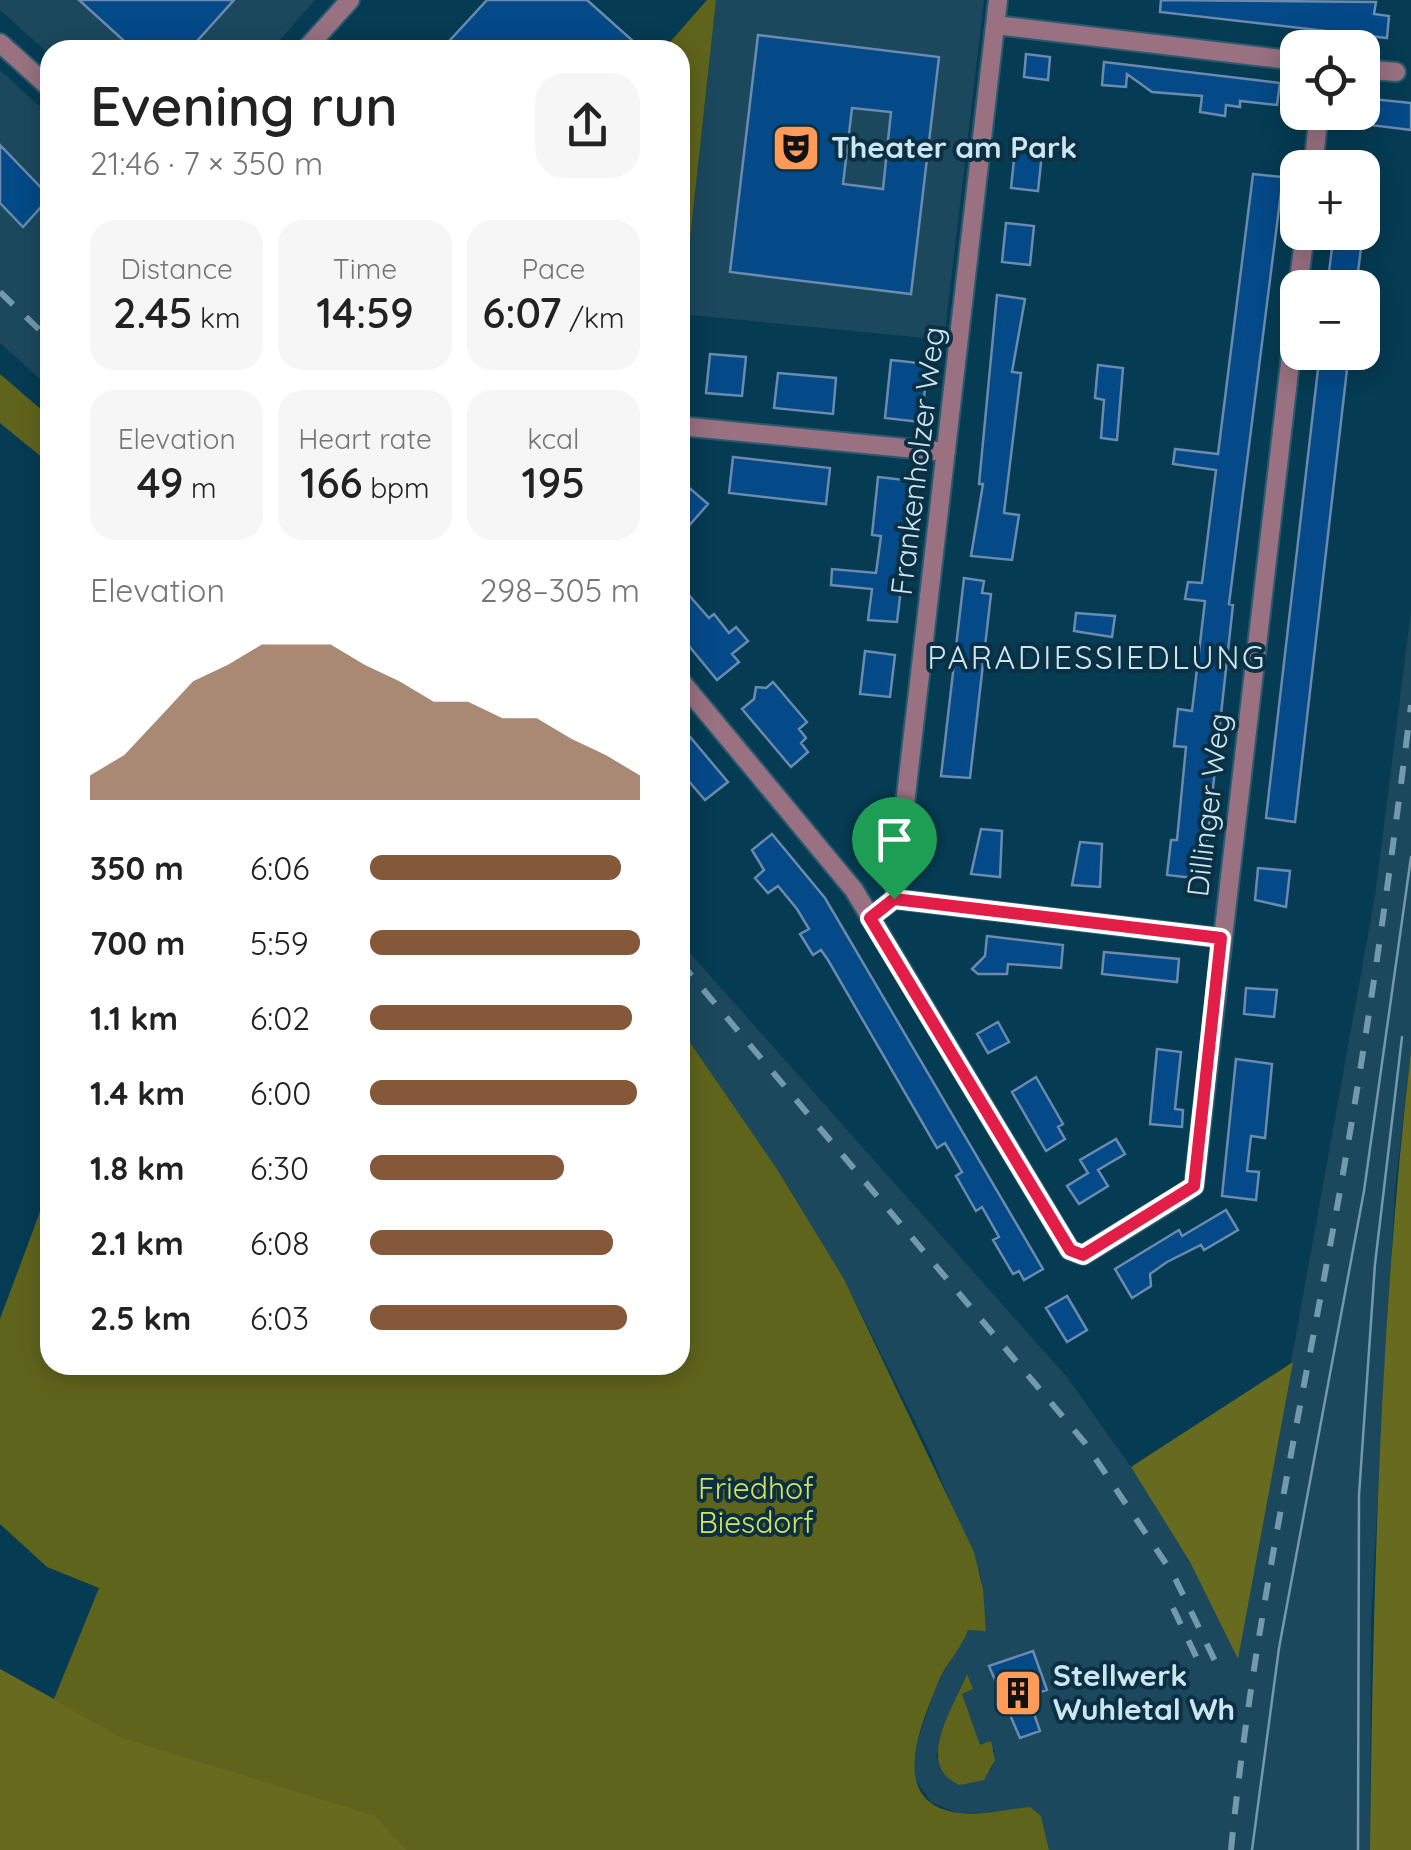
<!DOCTYPE html>
<meta charset="utf-8">
<style>
:root{--surface:#fff;--page:#f6f6f6;--text:#222;--muted:#767676;--accent:#85583a}
body{margin:0;font-family:Quicksand,sans-serif;background:var(--page);color:var(--text);height:100vh;display:flex;flex-direction:column;font-size:38px;white-space:nowrap}
*{box-sizing:border-box;margin:0}
p{font-size:32px;color:var(--muted)}
.icon{flex:none;width:55px;height:55px;fill:none;stroke:currentColor;stroke-width:2;stroke-linecap:round;stroke-linejoin:round}
.map{position:relative;flex:1;overflow:hidden}
.drawer{position:absolute;left:40px;top:40px;width:650px;height:1335px;display:flex;flex-direction:column;background:var(--surface);border-radius:30px;box-shadow:0 5px 25px #0003}
.drawer>*{flex:none}
.tools{position:absolute;left:1280px;top:30px;display:grid;gap:20px}
.tools a{display:grid;place-items:center;width:100px;height:100px;border-radius:20px;background:var(--surface);box-shadow:0 5px 25px #0003;font-size:50px}
.pin{position:absolute;display:grid;place-items:center;width:85px;height:85px;color:#fff;margin:-102px -42px;border-radius:50% 50% 50% 0;rotate:-45deg;box-shadow:0 0 10px #0007}
.pin .icon{rotate:45deg}
.round{display:grid;place-items:center;flex:none;width:105px;height:105px;border-radius:30px;background:var(--page)}
.headline{display:flex;align-items:center;justify-content:space-between;height:170px;padding:0 50px}
h1{font-size:55px;font-weight:600;line-height:75px}
.metrics{display:grid;grid-template-columns:repeat(3,1fr);gap:15px;height:170px;padding:10px 50px}
.metrics div{display:grid;align-content:center;border-radius:25px;background:var(--page);text-align:center}
.metrics b{font-size:42px;font-weight:600}
.metrics small{font-size:28px;font-weight:400}
.metrics p{font-size:28px}
.chart{height:280px;padding:20px 50px}
.chart p{display:flex;justify-content:space-between}
.chart svg{width:100%;height:180px;margin-top:10px;fill:var(--accent);opacity:.7}
ul{padding:0 50px;list-style:none;font-size:32px}
li{display:grid;grid-template-columns:160px 120px 1fr;align-items:center;height:75px}
li i{height:25px;border-radius:12px;background:var(--accent)}
.map>svg:first-child{display:block}
</style>
<div class="map">
<svg width="1411" height="1850" viewBox="0 0 1411 1850">
<rect width="100%" height="100%" fill="#053b53"/>
<!-- built -->
<path fill="#1b485d" fill-rule="evenodd" d="M 0,0 L 315,0 L 271,50 L 50,50 L 50,55 L 0,10 Z
M 716,0 L 984,0 L 944,340 L 682,314 Z
M 0,70 L 50,116 L 50,388 L 0,343 Z
M 1411,611 L 1411,1051 L 1395,1190 L 1371,1619 L 1370,1850 L 1049,1850 L 1041,1816 L 957,1813 L 931,1802 L 913,1776 L 913,1755 L 937,1683 L 968,1630 L 986,1630 L 981,1576 L 929,1450 L 844,1279 L 777,1169 L 680,1028 L 680,942 L 1067,1377 L 1131,1467 L 1190,1562 L 1238,1657 L 1375,896 ZM 966,1675 L 962,1694 L 980,1746 L 995,1750 L 991,1771 L 936,1757 Z"/>
<!-- green -->
<path fill="#5f641c" d="M 707,0 L 716,0 L 680,332 L 680,50 L 663,50 Z
M 0,374 L 50,417 L 50,464 L 0,423 Z
M 680,1028 L 777,1169 L 844,1279 L 974,1552 L 983,1589 L 986,1631 L 968,1630 C 961,1650 944,1665 937,1685 C 920,1728 887,1803 959,1813 C 981,1816 1008,1809 1030,1807 L 1041,1816 L 1049,1850 L 0,1850 L 0,1669 L 54,1699 L 99,1588 L 47,1567 L 0,1524 L 0,1319 L 50,1185 L 50,1365 L 680,1365 Z
M 967,1674 L 973,1689 L 962,1694 L 980,1745 L 991,1741 L 995,1760 L 984,1780 L 960,1785 C 913,1766 954,1707 967,1674 Z"/>
<!-- forest -->
<path fill="#666b1f" d="M 1411,1051 L 1411,1850 L 1370,1850 C 1373,1583 1380,1316 1411,1051 Z
M 1293,1362 L 1238,1659 L 1190,1562 L 1131,1467 Z
M 0,1669 L 122,1738 L 375,1816 L 406,1850 L 0,1850 Z"/>
<!-- building -->
<path fill="#044988" stroke="#6b8aae" stroke-width="2.5" fill-rule="evenodd" d="M 79,0 L 234,0 L 189,50 L 134,50 Z
M 487,0 L 587,0 L 643,50 L 441,50 Z
M 1161,0 L 1376,2 L 1374,14 L 1389,16 L 1387,38 L 1160,12 Z
M 758,35 L 939,57 L 911,294 L 730,272 ZM 852,108 L 891,112 L 883,189 L 843,184 Z
M 1026,54 L 1050,57 L 1048,80 L 1024,77 Z
M 1104,62 L 1280,83 L 1277,105 L 1240,101 L 1240,107 L 1226,105 L 1225,116 L 1200,112 L 1202,96 L 1152,92 L 1127,74 L 1126,87 L 1102,85 Z
M 1362,98 L 1411,103 L 1411,130 L 1370,125 L 1370,118 L 1362,117 Z
M 0,145 L 50,197 L 23,227 L 0,203 Z
M 1015,150 L 1042,153 L 1038,191 L 1011,188 Z
M 1253,174 L 1283,177 L 1229,604 L 1233,605 L 1203,879 L 1167,875 L 1171,840 L 1177,840 L 1186,747 L 1174,746 L 1178,709 L 1192,711 L 1205,601 L 1185,599 L 1188,582 L 1202,583 L 1216,470 L 1173,464 L 1175,449 L 1218,454 Z
M 1006,223 L 1034,226 L 1030,265 L 1002,262 Z
M 1334,232 L 1363,232 L 1356,288 L 1327,288 Z
M 997,295 L 1025,299 L 1012,372 L 1021,373 L 1004,513 L 1019,515 L 1012,560 L 971,556 L 983,484 L 979,484 Z
M 1320,352 L 1349,352 L 1295,822 L 1266,818 Z
M 710,354 L 746,357 L 742,396 L 706,393 Z
M 891,360 L 928,364 L 921,422 L 885,418 Z
M 1098,365 L 1123,368 L 1117,440 L 1101,438 L 1104,400 L 1095,398 Z
M 778,373 L 836,378 L 833,414 L 774,408 Z
M 733,457 L 830,468 L 826,504 L 729,493 Z
M 878,477 L 914,481 L 897,622 L 868,620 L 872,589 L 831,585 L 832,569 L 876,573 L 881,536 L 872,535 Z
M 680,480 L 708,504 L 680,536 Z
M 964,578 L 984,581 L 982,593 L 991,594 L 970,778 L 941,776 Z
M 680,585 L 709,618 L 714,614 L 729,633 L 736,627 L 748,641 L 732,654 L 739,662 L 717,680 L 680,635 Z
M 1076,613 L 1115,616 L 1112,637 L 1074,631 Z
M 865,651 L 895,655 L 890,697 L 860,694 Z
M 773,682 L 807,722 L 799,729 L 806,738 L 801,743 L 808,752 L 791,767 L 742,709 L 754,699 L 756,687 L 766,688 Z
M 680,725 L 728,782 L 705,800 L 680,771 Z
M 981,829 L 1002,831 L 1000,877 L 971,874 Z
M 772,834 L 825,898 L 1043,1269 L 1024,1280 L 1019,1271 L 1013,1274 L 993,1240 L 999,1237 L 982,1207 L 976,1211 L 956,1176 L 962,1172 L 945,1143 L 937,1148 L 828,960 L 821,950 L 813,955 L 800,934 L 809,929 L 797,909 L 778,886 L 768,893 L 755,878 L 764,870 L 752,850 Z
M 1080,842 L 1102,844 L 1100,887 L 1072,885 Z
M 1258,868 L 1290,871 L 1286,907 L 1255,900 Z
M 987,936 L 1063,945 L 1061,968 L 1008,964 L 1007,974 L 978,974 L 972,969 L 985,956 Z
M 1104,952 L 1179,959 L 1177,982 L 1102,974 Z
M 1246,988 L 1277,990 L 1274,1017 L 1244,1014 Z
M 998,1022 L 1009,1042 L 988,1053 L 977,1034 Z
M 1157,1049 L 1181,1052 L 1175,1109 L 1183,1110 L 1182,1127 L 1150,1124 Z
M 1236,1059 L 1272,1064 L 1265,1138 L 1251,1136 L 1247,1171 L 1259,1172 L 1256,1200 L 1222,1196 Z
M 1036,1077 L 1063,1124 L 1058,1127 L 1065,1139 L 1046,1151 L 1012,1092 Z
M 1116,1139 L 1125,1154 L 1098,1170 L 1108,1186 L 1079,1204 L 1067,1186 L 1088,1173 L 1080,1160 Z
M 1226,1210 L 1238,1230 L 1204,1250 L 1201,1245 L 1167,1262 L 1150,1274 L 1151,1286 L 1132,1298 L 1115,1269 L 1179,1230 L 1182,1236 Z
M 1067,1296 L 1087,1330 L 1067,1342 L 1046,1308 Z
M 1033,1651 L 1047,1690 L 1028,1696 L 1040,1731 L 1020,1738 L 989,1666 Z"/>
<g fill="none" stroke-linecap="round" stroke-linejoin="round">
<!-- minor casing -->
<g stroke="#295a70" stroke-width="22">
<path id="minor" d="M 996,25 L 1298,61
M 0,43 L 50,88
M 305,50 L 350,0
M 1362,69 L 1396,72
M 1313,168 L 1319,112
M 1298,288 L 1305,232
M 680,426 L 946,452
M 680,680 L 854,890 L 1070,1250 L 1083,1255 L 1181,1195 L 1194,1186 L 1298,294
M 894,899 L 1221,938
M 870,918 L 894,899 L 998,0"/>
</g>
<!-- minor -->
<use href="#minor" stroke="#997181" stroke-width="18"/>
<!-- tram -->
<path stroke="#7399ac" stroke-width="2.5" d="M 1252,1850 L 1279,1648 L 1364,1191 L 1411,857
M 1358,1850 L 1359,1495 L 1375,1264 L 1402,1037"/>
<!-- rail -->
<path stroke="#7399ac" stroke-width="6" stroke-dasharray="18 18" stroke-linecap="butt" d="M 0,292 L 50,340
M 680,962 L 1085,1443 L 1173,1574 L 1215,1661
M 1173,1608 L 1201,1667
M 1231,1850 C 1253,1626 1302,1406 1341,1185 C 1369,1025 1391,866 1411,705"/>
</g>
<g fill="none" stroke-linecap="round" stroke-linejoin="round">
<!-- route casing -->
<g stroke="#fff" stroke-width="20">
<path id="route" d="M 894,899 L 1221,938 L 1194,1186 L 1083,1255 L 1070,1250 L 870,918 Z"/>
</g>
<!-- route -->
<use href="#route" stroke="#e11d48" stroke-width="12"/>
</g>
<!-- icons -->
<defs>
<g id="theatre-square" transform="scale(2.5)"><rect x="-9" y="-9" width="18" height="18" rx="4" fill="#fe9b58" stroke="#0a3042"/><path d="M-5-5.5Q0-4 5-5.5V0Q5 5 0 6Q-5 5-5 0ZM-3.3-2.5H-1v1.5H-3.3ZM1-2.5H3.3v1.5H1ZM-2.8 1Q0 5.5 2.8 1Z" fill="#111"/></g>
<g id="building-square" transform="scale(2.5)"><rect x="-9" y="-9" width="18" height="18" rx="4" fill="#fe9b58" stroke="#0a3042"/><path d="M-4-6H4V6H1V3H-1V6H-4ZM-2.5-4.3h1.7v1.8h-1.7ZM.8-4.3h1.7v1.8H.8ZM-2.5-1h1.7V.8h-1.7ZM.8-1h1.7V.8H.8Z" fill="#111"/></g>
</defs>
<g fill-rule="evenodd">
<use href="#theatre-square" x="796" y="148"/>
<use href="#building-square" x="1018" y="1693"/>
</g>
<g text-anchor="middle" stroke-width="8" stroke-linejoin="round" paint-order="stroke">
<!-- poi labels -->
<g font-size="30" font-weight="bold" fill="#cce5f3" stroke="#0a3042" text-anchor="start">
<text x="831" y="158">Theater am Park</text>
<text x="1053" y="1686">Stellwerk<tspan x="1053" dy="34">Wuhletal Wh</tspan></text>
</g>
<!-- street labels -->
<g font-size="30" fill="#cce5f3" stroke="#0a3042">
<text transform="translate(918 461) rotate(-83)" y="10">Frankenholzer Weg</text>
<text transform="translate(1209 805) rotate(-83)" y="10">Dillinger Weg</text>
</g>
<!-- park labels -->
<g font-size="30" fill="#d7e160" stroke="#0a3042">
<text x="756" y="1499">Friedhof<tspan x="756" dy="34">Biesdorf</tspan></text>
</g>
<!-- neighbourhood labels -->
<g font-size="32" letter-spacing="2.5" fill="#cce5f3" stroke="#0a3042">
<text x="1097" y="669">PARADIESSIEDLUNG</text>
</g>
</g>
</svg>
<div class="tools">
<a><svg class="icon" aria-label="locate" viewBox="0 0 24 24"><circle cx="12" cy="12" r="6"/><path d="M12 2v4M12 18v4M2 12h4M18 12h4"/></svg></a>
<a>+</a>
<a>−</a>
</div>
<div class="pin" style="left:894px;top:899px;background:#1e9e55"><svg class="icon" aria-label="arrive" viewBox="0 0 24 24"><path d="M6 21V4h12l-3 4 3 4H6"/></svg></div>
<section class="drawer">
<div class="headline"><div><h1>Evening run</h1><p>21:46 · 7 × 350 m</p></div><a class="round"><svg class="icon" aria-label="share" viewBox="0 0 24 24"><path d="M12 15V3M7 8l5-5 5 5M5 13v7h14v-7"/></svg></a></div>
<div class="metrics">
<div><p>Distance</p><b>2.45<small> km</small></b></div>
<div><p>Time</p><b>14:59</b></div>
<div><p>Pace</p><b>6:07<small> /km</small></b></div>
</div>
<div class="metrics">
<div><p>Elevation</p><b>49<small> m</small></b></div>
<div><p>Heart rate</p><b>166<small> bpm</small></b></div>
<div><p>kcal</p><b>195</b></div>
</div>
<div class="chart"><p><span>Elevation</span>298–305 m</p>
<svg viewBox="0 0 160 44" preserveAspectRatio="none"><path d="M0 44V38L10 33L20 24L30 15L40 11L50 6L60 6L70 6L80 11L90 15L100 20L110 20L120 24L130 24L140 29L150 33L160 38V44z"/></svg>
</div>
<ul>
<li><b>350 m</b>6:06<i style="width:93%"></i></li>
<li><b>700 m</b>5:59<i style="width:100%"></i></li>
<li><b>1.1 km</b>6:02<i style="width:97%"></i></li>
<li><b>1.4 km</b>6:00<i style="width:99%"></i></li>
<li><b>1.8 km</b>6:30<i style="width:72%"></i></li>
<li><b>2.1 km</b>6:08<i style="width:90%"></i></li>
<li><b>2.5 km</b>6:03<i style="width:95%"></i></li>
</ul>
</section>
</div>
